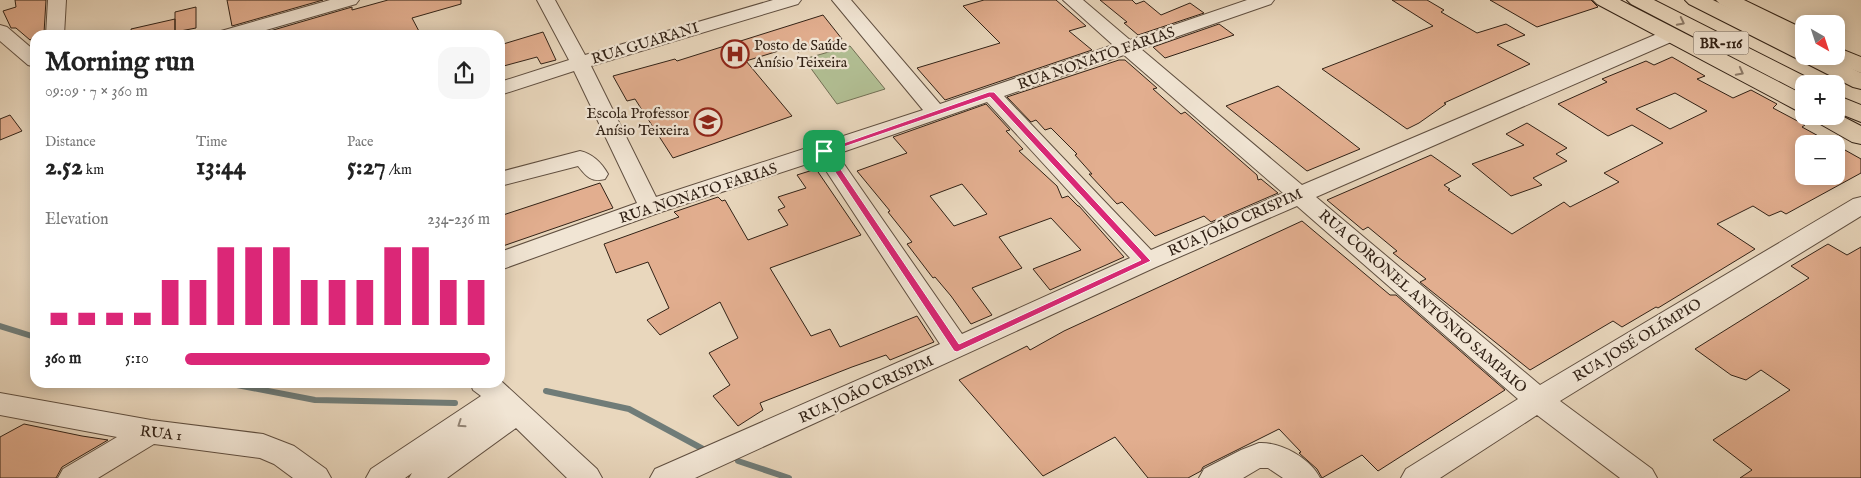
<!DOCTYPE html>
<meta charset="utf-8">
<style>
:root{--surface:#fff;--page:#f6f6f6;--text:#222;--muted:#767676;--accent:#db2777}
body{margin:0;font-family:"IM FELL English",serif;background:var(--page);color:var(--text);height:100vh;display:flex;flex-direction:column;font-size:19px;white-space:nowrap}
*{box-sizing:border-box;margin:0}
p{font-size:16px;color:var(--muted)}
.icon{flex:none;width:28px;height:28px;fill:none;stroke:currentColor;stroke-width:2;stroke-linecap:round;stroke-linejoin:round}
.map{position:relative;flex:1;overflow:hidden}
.details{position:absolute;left:30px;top:30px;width:475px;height:358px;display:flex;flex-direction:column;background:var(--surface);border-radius:15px;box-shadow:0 2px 12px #0003}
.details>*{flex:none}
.needle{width:32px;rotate:141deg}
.buttons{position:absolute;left:1795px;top:15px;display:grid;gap:10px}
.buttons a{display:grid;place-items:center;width:50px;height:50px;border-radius:10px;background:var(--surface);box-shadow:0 2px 12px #0003;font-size:25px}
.pin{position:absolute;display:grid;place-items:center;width:42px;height:42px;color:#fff;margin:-21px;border-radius:10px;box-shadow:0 2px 8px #0006}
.round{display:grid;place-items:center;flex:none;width:52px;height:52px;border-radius:15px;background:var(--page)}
.overview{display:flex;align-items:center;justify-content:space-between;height:85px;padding:0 15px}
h1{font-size:28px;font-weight:700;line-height:38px}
.figures{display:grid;grid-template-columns:repeat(3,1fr);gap:8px;height:85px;padding:5px 15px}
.figures div{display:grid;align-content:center}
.figures b{font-size:25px;font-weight:700}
.figures small{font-size:14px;font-weight:400}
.figures p{font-size:14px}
.chart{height:140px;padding:10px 15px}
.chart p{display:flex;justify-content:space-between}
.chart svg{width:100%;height:90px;margin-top:5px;stroke:var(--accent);stroke-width:6}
ul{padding:0 15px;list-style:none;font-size:16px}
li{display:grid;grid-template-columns:80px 60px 1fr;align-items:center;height:38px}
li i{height:12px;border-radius:6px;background:var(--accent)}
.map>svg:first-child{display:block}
</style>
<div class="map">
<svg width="1861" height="478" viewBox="0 0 1861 478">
<rect width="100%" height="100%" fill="#e9d7bd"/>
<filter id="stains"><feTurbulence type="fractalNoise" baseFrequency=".004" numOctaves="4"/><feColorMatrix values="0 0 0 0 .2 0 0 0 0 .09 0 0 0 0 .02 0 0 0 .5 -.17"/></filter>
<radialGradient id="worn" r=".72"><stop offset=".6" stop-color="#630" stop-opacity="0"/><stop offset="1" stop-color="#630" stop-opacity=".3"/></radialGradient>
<!-- green -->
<path fill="#b2bf94" stroke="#727055" d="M 850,46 L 885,89 L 837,104 L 804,59 Z"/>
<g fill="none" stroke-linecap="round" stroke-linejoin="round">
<!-- stream -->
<path stroke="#707c78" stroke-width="6" d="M 0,326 L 35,337
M 221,382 L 315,400 L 455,403
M 546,391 L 629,409 L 703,449
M 738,461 L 789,478"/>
</g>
<!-- building -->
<path fill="#e2ae8f" stroke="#322216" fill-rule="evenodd" d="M 15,0 L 46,0 L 44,33 L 35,35 L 35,37 L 30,40 L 16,28 L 11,28 L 3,11 L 16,7 Z
M 227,0 L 323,0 L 232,26 Z
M 388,0 L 461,0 L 461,4 L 412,18 L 421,35 L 264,35 L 263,33 L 352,7 L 352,10 Z
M 984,0 L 1056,0 L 1086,26 L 1069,31 L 1092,50 L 945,100 L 917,68 L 1000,43 L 963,6 Z
M 1100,0 L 1132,0 L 1136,4 L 1144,1 L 1161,15 L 1190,3 L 1204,13 L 1138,35 L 1124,23 L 1127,22 Z
M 1392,0 L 1427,0 L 1444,10 L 1441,12 L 1477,33 L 1506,24 L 1525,35 L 1497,45 L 1530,64 L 1444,103 L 1446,104 L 1419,123 L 1407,129 L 1322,69 L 1433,26 Z
M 1490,0 L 1591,0 L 1598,7 L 1537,27 Z
M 196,7 L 196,28 L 175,32 L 175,12 Z
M 823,15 L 842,39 L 798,52 L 798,45 L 746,61 L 792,116 L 673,158 L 635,99 L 627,101 L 613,76 L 675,59 L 677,61 Z
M 175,19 L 175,35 L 132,35 L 131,29 Z
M 1219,24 L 1234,35 L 1165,58 L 1153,47 Z
M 543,32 L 556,60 L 541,64 L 537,57 L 500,67 L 500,45 Z
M 1672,57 L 1705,76 L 1697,79 L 1733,98 L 1751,90 L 1777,104 L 1773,108 L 1805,125 L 1802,127 L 1833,144 L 1804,144 L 1804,176 L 1836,176 L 1836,145 L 1861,159 L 1861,173 L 1786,214 L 1781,211 L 1769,216 L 1753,206 L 1717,224 L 1755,249 L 1658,308 L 1656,307 L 1622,327 L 1613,321 L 1530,370 L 1420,282 L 1426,279 L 1393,253 L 1397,251 L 1368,227 L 1363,230 L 1327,200 L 1431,155 L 1461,176 L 1444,185 L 1450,189 L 1448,190 L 1512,234 L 1564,202 L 1570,207 L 1619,182 L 1604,173 L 1663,143 L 1632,125 L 1608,136 L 1558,104 L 1607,82 L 1602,79 L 1646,61 L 1654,65 ZM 1675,93 L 1707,111 L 1670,129 L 1636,109 Z
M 1119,60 L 1125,60 L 1157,88 L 1153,89 L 1181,114 L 1185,112 L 1257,175 L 1258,180 L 1261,179 L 1278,193 L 1211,222 L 1204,216 L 1155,236 L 1122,202 L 1117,204 L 1089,174 L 1092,174 L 1075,155 L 1077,154 L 1051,128 L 1045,130 L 1036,120 L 1031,122 L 1007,97 Z
M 1278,86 L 1291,96 L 1360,149 L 1307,171 L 1226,106 Z
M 986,104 L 1010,130 L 1006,131 L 1023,149 L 1019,151 L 1057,186 L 1062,198 L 1068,196 L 1078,206 L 1079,206 L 1124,257 L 1050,290 L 1033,269 L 1081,250 L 1051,218 L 999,237 L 1022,268 L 972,288 L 992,315 L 971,324 L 951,296 L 935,277 L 933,278 L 907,244 L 912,242 L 888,212 L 890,211 L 857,171 L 907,153 L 893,137 ZM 962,184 L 987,214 L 954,226 L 930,196 Z
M 10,115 L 22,131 L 0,140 L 0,119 Z
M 1527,123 L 1567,148 L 1556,154 L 1567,161 L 1533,178 L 1542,185 L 1511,196 L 1472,164 L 1524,145 L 1506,134 Z
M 816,169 L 861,235 L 770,268 L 811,336 L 830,329 L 840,347 L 917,316 L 934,342 L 890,360 L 886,355 L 852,367 L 760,403 L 763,410 L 738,426 L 713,396 L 730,385 L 709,353 L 738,338 L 720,302 L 660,335 L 647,320 L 669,308 L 648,262 L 616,273 L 604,244 L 679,217 L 674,212 L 718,197 L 722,201 L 725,200 L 748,240 L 788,225 L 778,210 L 785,207 L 778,197 L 806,188 L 797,175 Z
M 600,183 L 613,208 L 500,247 L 500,216 Z
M 1302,221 L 1390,295 L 1396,295 L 1505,390 L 1378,471 L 1362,455 L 1322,478 L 1317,469 L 1299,453 L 1301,452 L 1279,429 L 1203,467 L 1201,471 L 1188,478 L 1148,478 L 1115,437 L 1043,476 L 959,380 L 1027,346 L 1030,350 L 1064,331 Z
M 1828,244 L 1847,255 L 1861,247 L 1861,478 L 1740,478 L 1752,470 L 1713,440 L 1790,390 L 1761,370 L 1746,380 L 1731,375 L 1695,349 L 1809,278 L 1791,266 Z
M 24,424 L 82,436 L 108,440 L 62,467 L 56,478 L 0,478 L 0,437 Z"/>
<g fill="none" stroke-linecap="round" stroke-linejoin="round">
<!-- minor casing -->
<g stroke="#604f40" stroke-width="2">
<path id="minor" d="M 48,0 L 66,0 L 64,35 L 46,35 Z
M 330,0 L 359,0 L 356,4 L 249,35 L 219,35 L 221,31 Z
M 537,0 L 555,0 L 585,55 L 773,0 L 801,0 L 798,4 L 591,66 L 656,197 L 923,110 L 832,0 L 851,0 L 940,104 L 1113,45 L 1063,0 L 1083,0 L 1130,40 L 1247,0 L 1274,0 L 1271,4 L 1141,49 L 1302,185 L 1664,31 L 1671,29 L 1678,31 L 1680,35 L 1678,39 L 1316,197 L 1540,385 L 1853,199 L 1861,197 L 1861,216 L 1560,401 L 1652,469 L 1657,478 L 1620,478 L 1537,415 L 1440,478 L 1401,478 L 1406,469 L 1518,399 L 1297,206 L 1156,267 L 695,478 L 650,478 L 655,469 L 940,344 L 819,160 L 658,213 L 500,270 L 500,252 L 637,203 L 574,71 L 500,95 L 500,82 L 569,60 ZM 1124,55 L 1283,193 L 1151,250 L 1004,96 ZM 987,102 L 1130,258 L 962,334 L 837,154 Z
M 0,25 L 7,27 L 35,51 L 35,67 L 28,65 L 0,41 Z
M 580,151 C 593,154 601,162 608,174 L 605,179 C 591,183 586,176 578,166 L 500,186 L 500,172 Z
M 500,380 L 597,469 L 602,478 L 567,478 L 516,428 L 447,478 L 409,478 L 412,473 L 405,478 L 366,478 L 371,469 L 481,396 L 473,390 L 470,382 L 500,382 Z
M 0,393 L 151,420 L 263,434 L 294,446 L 326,469 L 331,478 L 293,478 L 274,464 L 260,458 L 154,444 L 98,478 L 58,478 L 63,469 L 117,437 L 0,415 Z
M 1259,443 C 1281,442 1310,458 1320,478 L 1283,478 L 1268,468 L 1260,468 L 1243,478 L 1199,478 L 1204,469 L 1241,450 Z"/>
</g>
<!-- major casing -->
<g stroke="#322216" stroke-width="2">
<path id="major" d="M 1593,0 L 1620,0 L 1804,95 L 1804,112 L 1796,110 L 1597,4 Z
M 1716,0 L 1744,0 L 1804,29 L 1804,45 L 1796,43 L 1720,4 Z
M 1836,47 L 1861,57 L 1861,73 L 1828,59 L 1826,56 L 1836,56 Z
M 1836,113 L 1861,126 L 1861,144 L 1852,142 L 1815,121 L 1812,116 L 1836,116 Z"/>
</g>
<!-- highway casing -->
<g stroke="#322216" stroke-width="2">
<path id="highway" d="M 1627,0 L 1654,0 L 1812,80 L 1815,84 L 1804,84 L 1804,92 L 1796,90 L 1631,4 Z
M 1685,0 L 1713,0 L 1804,44 L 1804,56 L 1827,56 L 1861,73 L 1861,89 L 1853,87 L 1689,4 Z
M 1836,95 L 1861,105 L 1861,122 L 1836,112 Z"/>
</g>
<!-- minor -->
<use href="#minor" fill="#f1e5d4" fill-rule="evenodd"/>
<!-- major -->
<use href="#major" fill="#e9d7bd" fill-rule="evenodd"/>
<!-- highway -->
<use href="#highway" fill="#e9d7bd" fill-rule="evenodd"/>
</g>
<!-- one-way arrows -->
<defs><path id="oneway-chevron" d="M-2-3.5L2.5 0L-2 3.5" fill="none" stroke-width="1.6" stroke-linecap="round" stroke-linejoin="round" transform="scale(1.25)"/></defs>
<g stroke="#8e7c6a">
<use href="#oneway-chevron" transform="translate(1681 22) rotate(27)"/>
<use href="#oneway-chevron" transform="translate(1740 72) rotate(28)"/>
</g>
<use stroke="#928475" href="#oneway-chevron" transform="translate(461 424) rotate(146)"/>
<!-- route -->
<path fill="#db2777" stroke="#fff" fill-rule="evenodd" d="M 989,92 L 994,92 L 1151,261 L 957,352 L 954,351 L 821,151 ZM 990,97 L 1141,260 L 959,344 L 829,152 Z"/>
<!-- icons -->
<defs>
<g id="hospital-ring" transform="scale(1.4375)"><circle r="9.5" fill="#f1e5d4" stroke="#8f2418" stroke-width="1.5"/><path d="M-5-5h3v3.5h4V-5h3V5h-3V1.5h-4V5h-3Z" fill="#8f2418"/></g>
<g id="school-ring" transform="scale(1.4375)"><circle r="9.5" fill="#f1e5d4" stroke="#8f2418" stroke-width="1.5"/><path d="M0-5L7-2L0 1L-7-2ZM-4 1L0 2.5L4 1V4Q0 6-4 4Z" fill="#8f2418"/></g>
</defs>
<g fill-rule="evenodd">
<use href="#hospital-ring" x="735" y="54"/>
<use href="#school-ring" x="708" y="122"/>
</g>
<g text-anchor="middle" stroke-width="4.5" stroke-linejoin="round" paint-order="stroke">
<!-- shield labels -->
<rect fill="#f1e5d4" stroke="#6b5c4f" stroke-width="1" x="1693.5" y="31.5" width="55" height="23" rx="4"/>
<g font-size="14" font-weight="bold" fill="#322216">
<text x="1721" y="48">BR-116</text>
</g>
<!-- street labels -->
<g font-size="15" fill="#322216" stroke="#f1e5d4">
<text transform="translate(645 43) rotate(-17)" y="5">RUA GUARANI</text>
<text transform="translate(1096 58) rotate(-19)" y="5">RUA NONATO FARIAS</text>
<text transform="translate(698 193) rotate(-18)" y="5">RUA NONATO FARIAS</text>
<text transform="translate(1235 222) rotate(-24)" y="5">RUA JOÃO CRISPIM</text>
<text transform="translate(1423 301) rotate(41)" y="5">RUA CORONEL ANTÔNIO SAMPAIO</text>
<text transform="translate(1637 340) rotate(-31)" y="5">RUA JOSÉ OLÍMPIO</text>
<text transform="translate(866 389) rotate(-24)" y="5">RUA JOÃO CRISPIM</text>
<text transform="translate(161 433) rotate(7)" y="5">RUA 1</text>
</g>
<!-- poi labels -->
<g font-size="15" fill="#322216" stroke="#f1e5d4" text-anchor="start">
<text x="754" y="50">Posto de Saúde<tspan x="754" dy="17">Anísio Teixeira</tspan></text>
<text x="689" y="118" text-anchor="end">Escola Professor<tspan x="689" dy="17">Anísio Teixeira</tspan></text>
</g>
</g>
<rect width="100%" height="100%" filter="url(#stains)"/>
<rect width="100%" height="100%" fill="url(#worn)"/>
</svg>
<div class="buttons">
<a><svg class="needle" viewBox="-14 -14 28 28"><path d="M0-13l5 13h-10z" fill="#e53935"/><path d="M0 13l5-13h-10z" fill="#767676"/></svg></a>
<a>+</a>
<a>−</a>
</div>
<div class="pin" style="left:824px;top:151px;background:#1e9e55"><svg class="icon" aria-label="arrive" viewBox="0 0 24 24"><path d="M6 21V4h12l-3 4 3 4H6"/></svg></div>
<section class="details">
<div class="overview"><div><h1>Morning run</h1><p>09:09 · 7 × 360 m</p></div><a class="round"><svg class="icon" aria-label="share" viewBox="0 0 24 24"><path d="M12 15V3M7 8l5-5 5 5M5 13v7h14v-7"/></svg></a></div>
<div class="figures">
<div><p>Distance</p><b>2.52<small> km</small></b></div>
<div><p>Time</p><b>13:44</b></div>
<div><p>Pace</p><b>5:27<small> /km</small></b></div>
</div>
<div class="chart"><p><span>Elevation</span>234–236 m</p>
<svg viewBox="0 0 160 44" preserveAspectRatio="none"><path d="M5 44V38M15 44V38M25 44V38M35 44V38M45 44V22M55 44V22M65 44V6M75 44V6M85 44V6M95 44V22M105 44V22M115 44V22M125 44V6M135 44V6M145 44V22M155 44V22"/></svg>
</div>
<ul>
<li><b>360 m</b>5:10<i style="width:100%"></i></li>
</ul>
</section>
</div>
